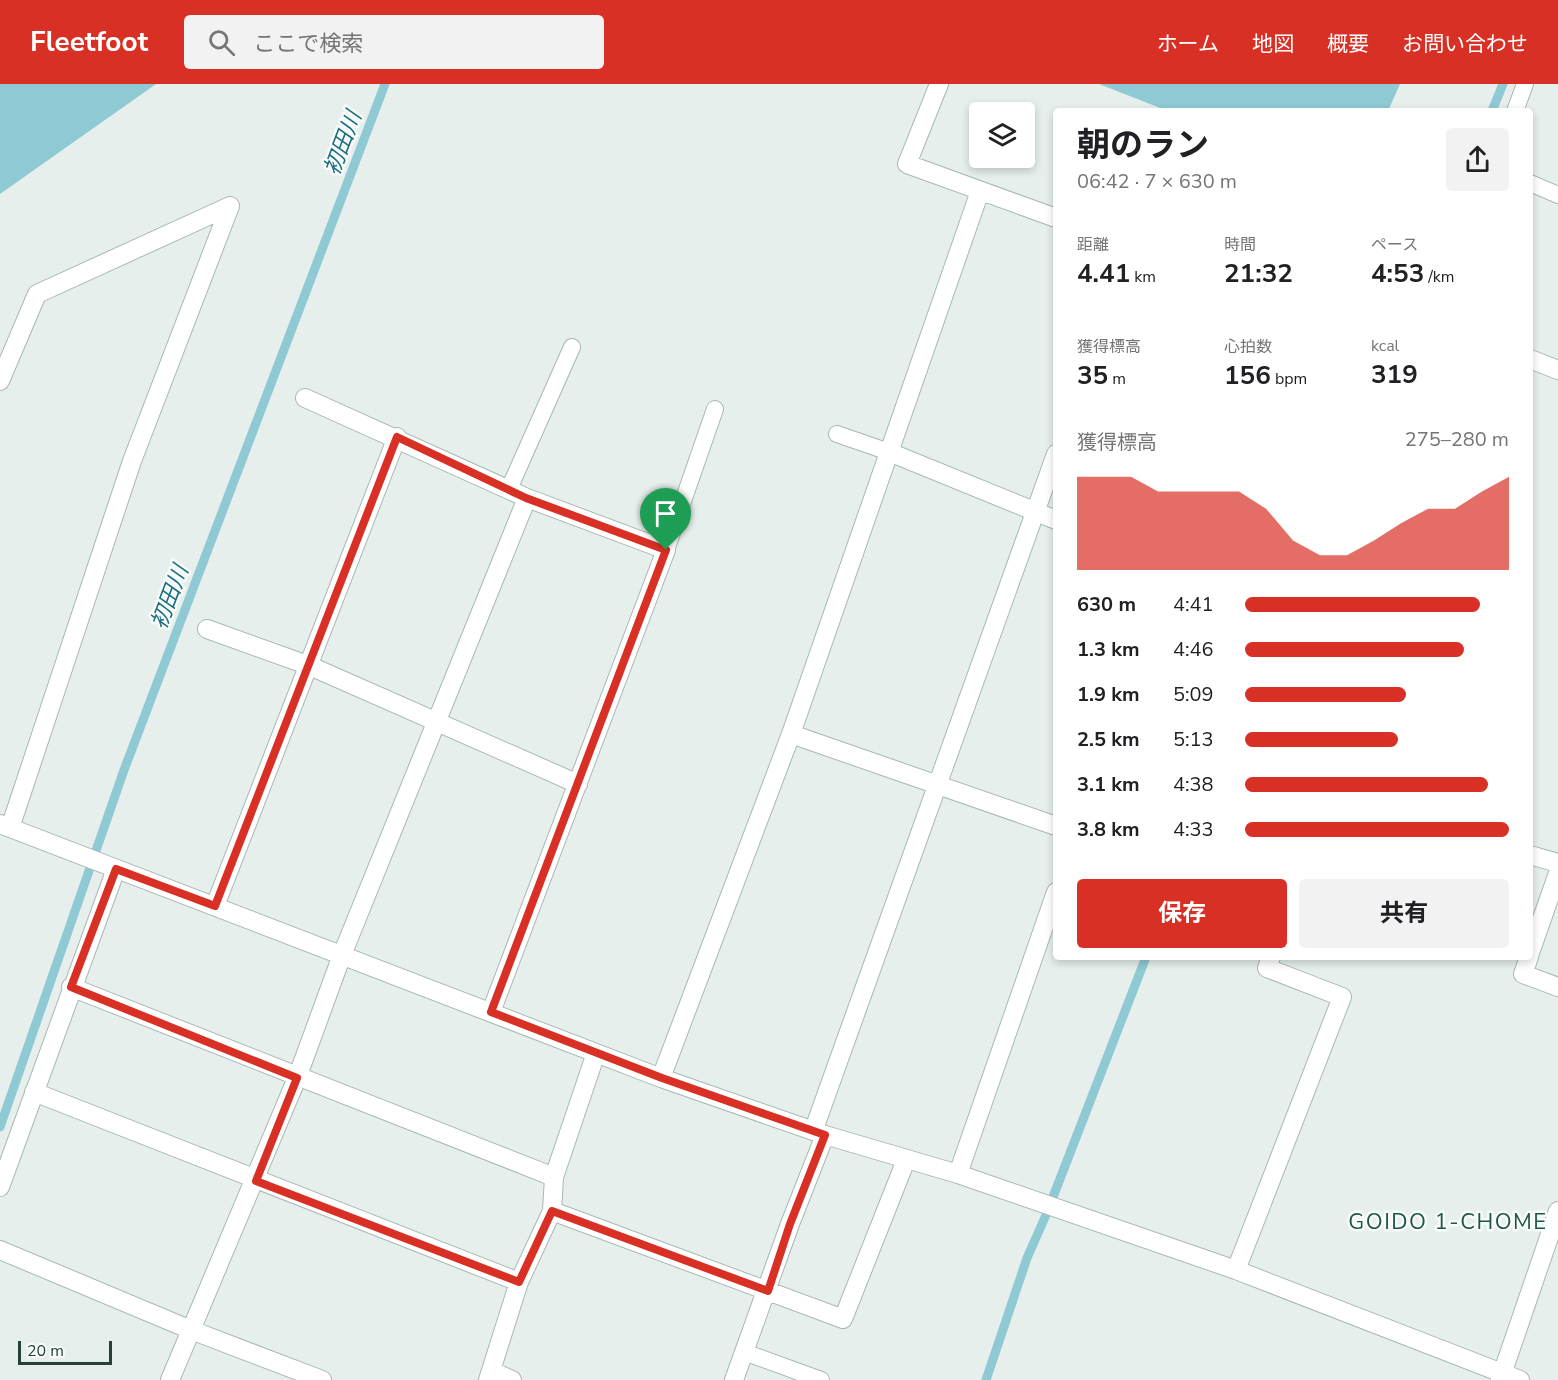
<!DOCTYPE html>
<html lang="ja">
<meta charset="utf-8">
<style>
:root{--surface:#fff;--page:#f2f2f2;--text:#202124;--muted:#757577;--accent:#d93025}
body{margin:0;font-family:"Nunito Sans","Noto Sans JP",sans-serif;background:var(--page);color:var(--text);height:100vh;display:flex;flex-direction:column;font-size:22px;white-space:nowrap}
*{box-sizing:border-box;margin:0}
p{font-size:20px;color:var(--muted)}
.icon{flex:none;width:33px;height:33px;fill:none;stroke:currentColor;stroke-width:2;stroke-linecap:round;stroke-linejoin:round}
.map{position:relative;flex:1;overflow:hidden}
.side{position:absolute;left:1053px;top:24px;width:480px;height:852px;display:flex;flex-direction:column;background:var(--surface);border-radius:6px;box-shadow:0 3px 9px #0003}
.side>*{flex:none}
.fabs{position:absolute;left:969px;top:18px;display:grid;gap:12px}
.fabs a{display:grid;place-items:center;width:66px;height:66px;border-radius:6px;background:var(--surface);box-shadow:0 3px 9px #0003;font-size:30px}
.scale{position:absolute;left:18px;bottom:15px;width:94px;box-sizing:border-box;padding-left:6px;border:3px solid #24423a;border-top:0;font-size:16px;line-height:21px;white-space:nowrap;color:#24423a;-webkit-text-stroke:4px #f7fbf9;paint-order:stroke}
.pin{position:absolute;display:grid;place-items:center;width:51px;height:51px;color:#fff;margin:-62px -26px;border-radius:50% 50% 50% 0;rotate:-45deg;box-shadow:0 0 6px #0007}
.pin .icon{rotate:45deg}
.round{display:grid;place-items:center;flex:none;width:63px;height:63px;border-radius:6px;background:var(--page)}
.head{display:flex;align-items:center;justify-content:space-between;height:102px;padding:0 24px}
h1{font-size:33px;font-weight:700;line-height:45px}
.figures{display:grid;grid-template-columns:repeat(3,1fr);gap:9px;height:102px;padding:6px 24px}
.figures div{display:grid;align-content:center}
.figures b{font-size:26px;font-weight:700}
.figures small{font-size:16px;font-weight:400}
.figures p{font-size:16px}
.chart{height:168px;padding:12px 24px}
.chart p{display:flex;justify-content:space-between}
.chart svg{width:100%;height:108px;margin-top:6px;fill:var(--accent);opacity:.7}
.action{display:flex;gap:12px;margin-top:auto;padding:12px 24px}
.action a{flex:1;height:69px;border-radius:6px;background:var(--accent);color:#fff;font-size:24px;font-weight:700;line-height:69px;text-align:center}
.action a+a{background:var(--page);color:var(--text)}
ul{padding:0 24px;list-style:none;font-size:20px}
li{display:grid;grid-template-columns:96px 72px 1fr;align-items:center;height:45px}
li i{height:15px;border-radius:8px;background:var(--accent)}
header{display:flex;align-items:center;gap:36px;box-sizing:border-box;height:84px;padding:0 30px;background:var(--accent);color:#fff}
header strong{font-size:28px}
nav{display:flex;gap:33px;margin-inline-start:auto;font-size:21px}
.search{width:420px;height:54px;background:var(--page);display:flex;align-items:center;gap:15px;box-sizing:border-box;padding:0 21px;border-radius:6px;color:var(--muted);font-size:22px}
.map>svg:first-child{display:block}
</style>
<header>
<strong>Fleetfoot</strong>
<div class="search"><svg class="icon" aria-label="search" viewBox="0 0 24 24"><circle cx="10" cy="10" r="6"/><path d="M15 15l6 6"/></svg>ここで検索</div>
<nav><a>ホーム</a><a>地図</a><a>概要</a><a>お問い合わせ</a></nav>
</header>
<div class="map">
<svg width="1558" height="1296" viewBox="0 0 1558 1296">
<rect width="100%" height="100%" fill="#e6efeb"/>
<!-- water -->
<path fill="#8ec9d4" d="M 0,0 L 156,0 L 0,110 Z
M 1099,0 L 1400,0 L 1388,27 L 1168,27 Z"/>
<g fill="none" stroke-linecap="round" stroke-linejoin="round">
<!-- stream -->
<path stroke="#8ec9d4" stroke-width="9" d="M 1492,27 L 1503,0
M 0,1043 L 124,686 L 385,0
M 986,1296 L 1027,1174 L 1046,1131 L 1146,873"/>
<!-- service casing -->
<g stroke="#a8b8b2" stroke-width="18">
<path id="service" d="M 1515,27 L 1525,0
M 1530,99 L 1558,111
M 837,350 L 889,368
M 509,405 L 572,263
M 666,466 L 715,325
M 744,1268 L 821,1296"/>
</g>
<!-- minor casing -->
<g stroke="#a8b8b2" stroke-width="20">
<path id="minor" d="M 939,0 L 907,80 L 1056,134
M 1530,275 L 1558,286
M 0,297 L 37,210 L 230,122
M 889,368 L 1056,436
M 207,545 L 310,582 L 578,700
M 791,650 L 1056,742
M 0,740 L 661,994 L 825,1051 L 958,1090 L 1236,1186 L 1520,1296
M 10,744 L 132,377 L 230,122
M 1530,771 L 1558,779
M 215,822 L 397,353
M 1530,869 L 1558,789
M 1529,873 L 1523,890 L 1558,903
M 71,903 L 554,1093
M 491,928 L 666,466 L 527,414
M 661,994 L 791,650 L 980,107
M 34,1008 L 519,1198
M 814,1045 L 1056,370
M 958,1090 L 1056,808
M 0,1103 L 116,785
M 552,1127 L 843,1235 L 906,1076
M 0,1166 L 191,1246 L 322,1296
M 1236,1186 L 1342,913 L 1267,884 L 1271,873
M 491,1287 L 512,1296
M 170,1296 L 297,994 L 342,871 L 527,414 L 305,314
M 488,1296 L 519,1198 L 552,1127 L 554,1093 L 596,969
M 734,1296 L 790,1140 L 825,1051
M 1500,1296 L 1558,1127"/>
</g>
<!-- service -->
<use href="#service" stroke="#fff" stroke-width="16"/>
<!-- minor -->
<use href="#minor" stroke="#fff" stroke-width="18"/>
</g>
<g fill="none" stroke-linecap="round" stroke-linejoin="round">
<!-- route casing -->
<g stroke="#fff" stroke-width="12">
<path id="route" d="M 397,353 L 526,414 L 666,466 L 491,928 L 662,994 L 825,1051 L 790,1140 L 768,1207 L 552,1127 L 519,1198 L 256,1097 L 297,994 L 71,903 L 116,785 L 215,822 Z"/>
</g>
<!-- route -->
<use href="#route" stroke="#d93025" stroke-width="8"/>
</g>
<g text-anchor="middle" stroke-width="5" stroke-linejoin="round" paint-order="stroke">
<!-- water labels -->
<g font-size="22" font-style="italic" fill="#1c6f80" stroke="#f7fbf9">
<text transform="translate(342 59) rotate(-69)" y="8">初田川</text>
<text transform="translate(169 513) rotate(-69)" y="8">初田川</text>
</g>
<!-- neighbourhood labels -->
<g font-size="22" letter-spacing="1.5" fill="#1f5548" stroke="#f7fbf9">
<text x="1448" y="1145">GOIDO 1-CHOME</text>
</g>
</g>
</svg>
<div class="fabs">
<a><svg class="icon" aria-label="layers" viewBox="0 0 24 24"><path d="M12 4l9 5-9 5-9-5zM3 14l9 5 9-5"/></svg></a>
</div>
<div class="scale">20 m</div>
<div class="pin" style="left:666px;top:466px;background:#1e9e55"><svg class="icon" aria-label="arrive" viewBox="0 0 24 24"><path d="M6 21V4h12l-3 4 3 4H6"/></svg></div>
<section class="side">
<div class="head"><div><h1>朝のラン</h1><p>06:42 · 7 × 630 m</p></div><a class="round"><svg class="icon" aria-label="share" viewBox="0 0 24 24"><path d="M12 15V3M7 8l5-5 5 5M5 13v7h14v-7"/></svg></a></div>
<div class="figures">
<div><p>距離</p><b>4.41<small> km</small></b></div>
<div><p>時間</p><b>21:32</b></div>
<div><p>ペース</p><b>4:53<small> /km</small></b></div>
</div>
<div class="figures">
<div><p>獲得標高</p><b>35<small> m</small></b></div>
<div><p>心拍数</p><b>156<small> bpm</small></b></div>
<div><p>kcal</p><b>319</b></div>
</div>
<div class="chart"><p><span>獲得標高</span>275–280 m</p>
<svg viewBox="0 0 160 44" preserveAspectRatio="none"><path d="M0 44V6L10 6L20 6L30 12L40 12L50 12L60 12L70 19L80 32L90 38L100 38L110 32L120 25L130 19L140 19L150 12L160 6V44z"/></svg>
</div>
<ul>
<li><b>630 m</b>4:41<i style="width:89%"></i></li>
<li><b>1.3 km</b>4:46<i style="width:83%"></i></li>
<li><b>1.9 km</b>5:09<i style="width:61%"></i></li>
<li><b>2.5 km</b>5:13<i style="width:58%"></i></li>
<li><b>3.1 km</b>4:38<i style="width:92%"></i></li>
<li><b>3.8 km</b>4:33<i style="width:100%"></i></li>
</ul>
<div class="action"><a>保存</a><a>共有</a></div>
</section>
</div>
